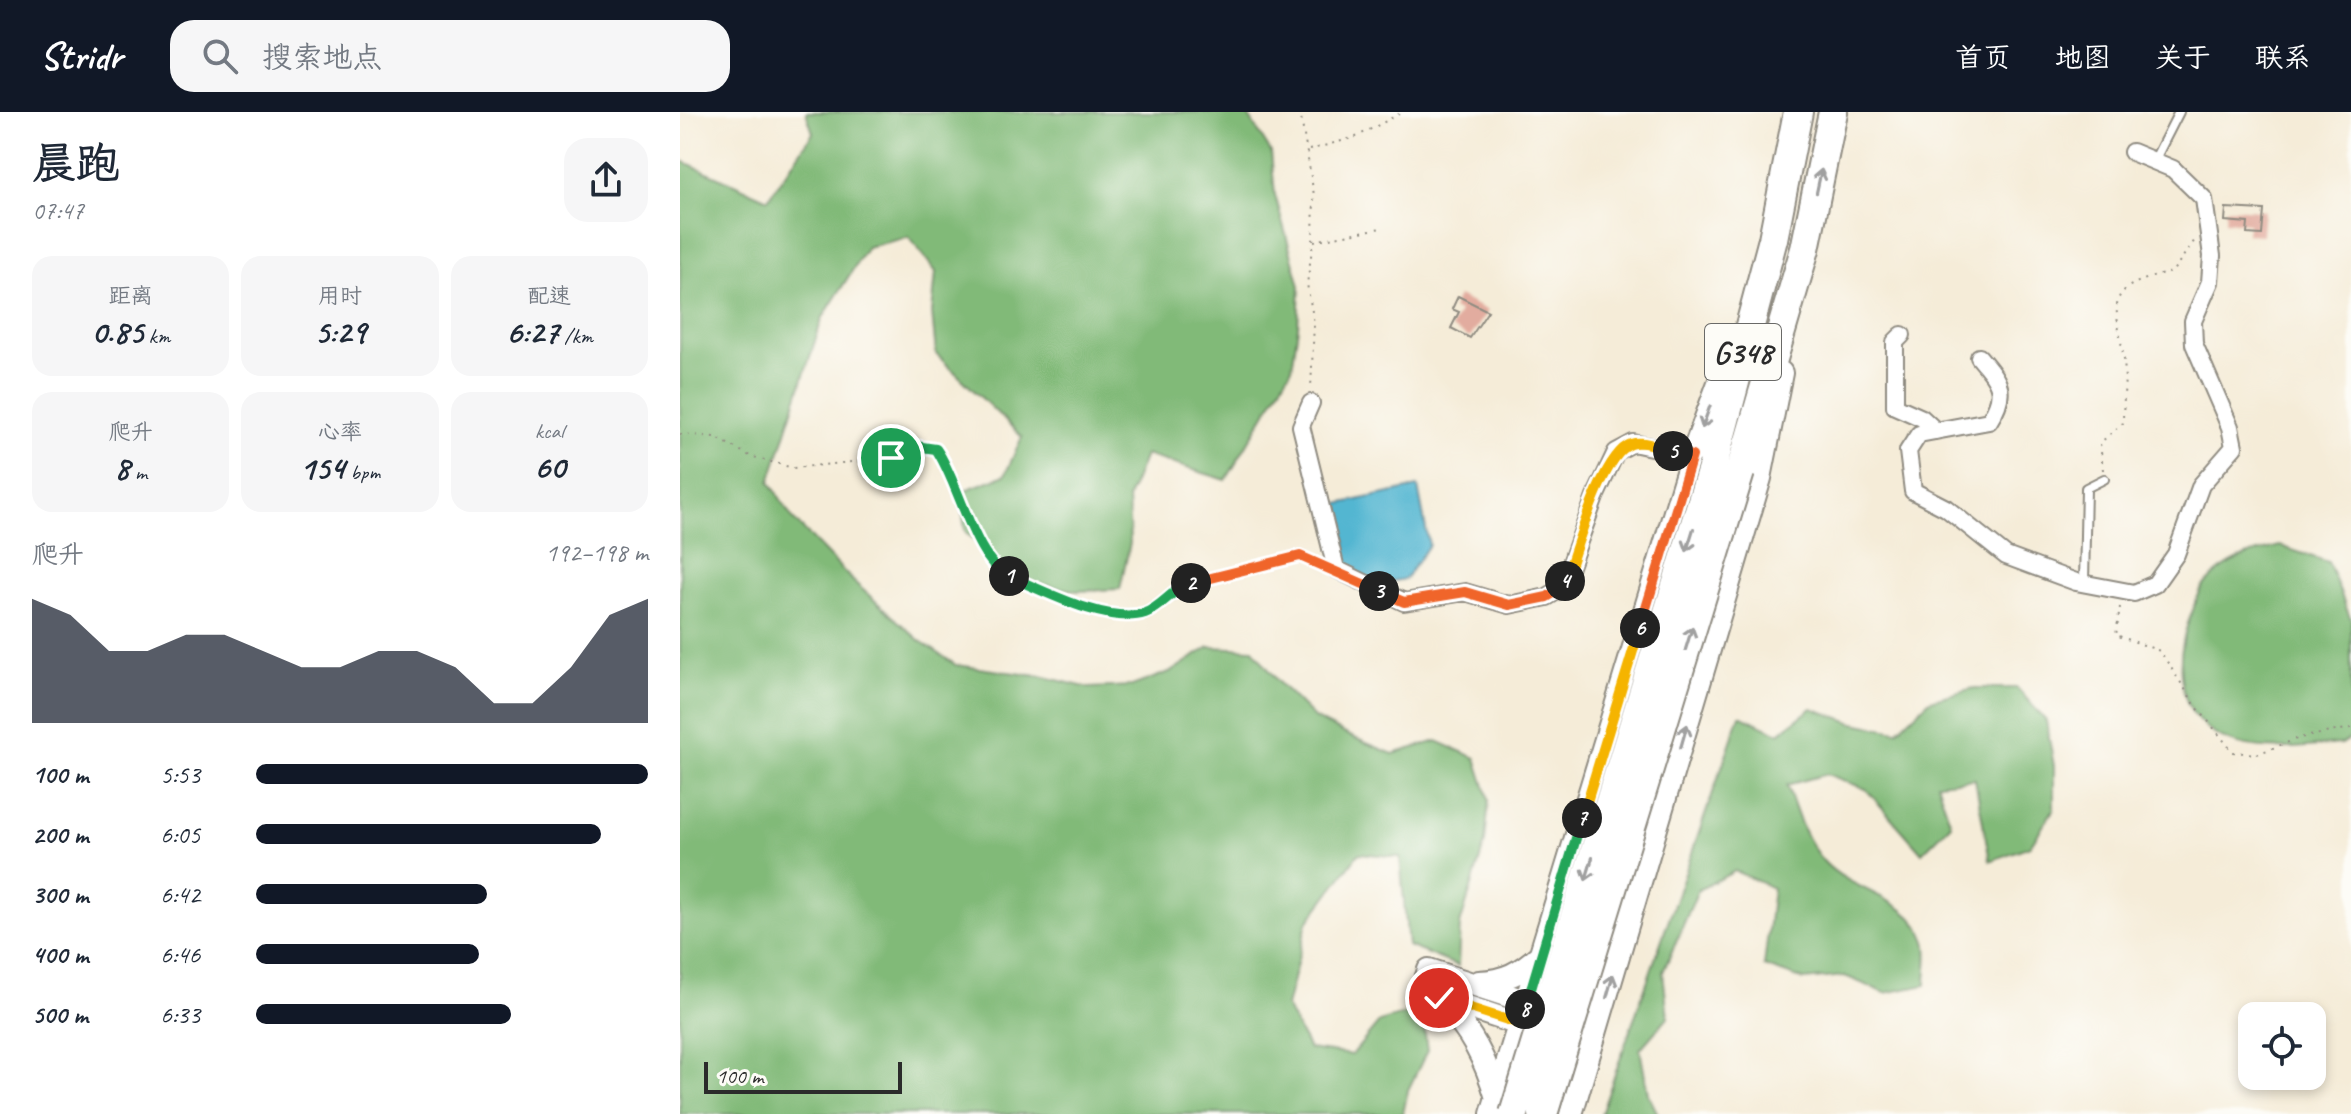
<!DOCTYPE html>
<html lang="zh">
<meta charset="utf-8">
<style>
:root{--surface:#fff;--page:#f6f6f7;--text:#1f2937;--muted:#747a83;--accent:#111827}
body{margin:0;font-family:Caveat,"LXGW WenKai TC",sans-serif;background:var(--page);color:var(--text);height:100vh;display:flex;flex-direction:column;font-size:30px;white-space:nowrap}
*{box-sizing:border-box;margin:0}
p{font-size:26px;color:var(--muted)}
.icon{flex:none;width:44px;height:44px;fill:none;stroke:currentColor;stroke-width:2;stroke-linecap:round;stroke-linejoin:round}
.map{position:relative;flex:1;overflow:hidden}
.drawer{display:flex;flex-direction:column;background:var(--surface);width:680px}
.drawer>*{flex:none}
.tools{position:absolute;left:1558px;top:890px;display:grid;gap:16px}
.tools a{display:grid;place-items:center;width:88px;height:88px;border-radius:16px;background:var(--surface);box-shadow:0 4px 12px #0003;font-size:40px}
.scale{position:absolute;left:24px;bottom:20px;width:198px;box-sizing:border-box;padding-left:8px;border:4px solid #2b2b2b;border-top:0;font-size:22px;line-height:28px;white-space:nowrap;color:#2b2b2b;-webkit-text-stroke:6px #fdfcf7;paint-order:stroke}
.pin{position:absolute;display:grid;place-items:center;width:68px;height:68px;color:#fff;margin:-34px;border:4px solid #fff;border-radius:50%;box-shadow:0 2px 8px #0007}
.km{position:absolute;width:40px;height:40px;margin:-20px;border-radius:50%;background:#222;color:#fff;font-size:22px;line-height:40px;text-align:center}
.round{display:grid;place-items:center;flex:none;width:84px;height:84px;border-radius:24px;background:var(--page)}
.overview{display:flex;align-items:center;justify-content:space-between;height:136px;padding:0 32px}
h1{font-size:44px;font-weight:600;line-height:60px}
.figures{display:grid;grid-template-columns:repeat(3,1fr);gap:12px;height:136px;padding:8px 32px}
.figures div{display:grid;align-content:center;border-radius:20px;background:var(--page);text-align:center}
.figures b{font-size:34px;font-weight:600}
.figures small{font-size:22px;font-weight:400}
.figures p{font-size:22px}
.chart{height:224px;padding:16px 32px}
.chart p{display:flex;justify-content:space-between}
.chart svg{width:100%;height:144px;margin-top:8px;fill:var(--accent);opacity:.7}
ul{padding:0 32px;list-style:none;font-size:26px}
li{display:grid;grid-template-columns:128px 96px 1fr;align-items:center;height:60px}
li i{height:20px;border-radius:10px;background:var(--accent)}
header{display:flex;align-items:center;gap:48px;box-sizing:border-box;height:112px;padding:0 40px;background:var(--accent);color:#fff}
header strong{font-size:38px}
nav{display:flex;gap:44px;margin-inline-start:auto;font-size:28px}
.search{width:560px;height:72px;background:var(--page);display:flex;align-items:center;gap:20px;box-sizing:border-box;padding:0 28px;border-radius:24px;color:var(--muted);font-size:30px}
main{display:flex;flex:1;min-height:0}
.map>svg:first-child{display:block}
</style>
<header>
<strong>Stridr</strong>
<div class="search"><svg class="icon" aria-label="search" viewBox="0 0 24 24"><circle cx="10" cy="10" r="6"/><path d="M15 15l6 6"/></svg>搜索地点</div>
<nav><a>首页</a><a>地图</a><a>关于</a><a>联系</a></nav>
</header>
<main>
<section class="drawer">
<div class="overview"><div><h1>晨跑</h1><p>07:47</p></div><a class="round"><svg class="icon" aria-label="share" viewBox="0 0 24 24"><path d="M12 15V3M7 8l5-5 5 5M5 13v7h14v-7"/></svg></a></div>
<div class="figures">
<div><p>距离</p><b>0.85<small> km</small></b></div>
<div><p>用时</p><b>5:29</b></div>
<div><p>配速</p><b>6:27<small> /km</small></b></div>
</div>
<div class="figures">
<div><p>爬升</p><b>8<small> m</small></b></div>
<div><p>心率</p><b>154<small> bpm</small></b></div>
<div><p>kcal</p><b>60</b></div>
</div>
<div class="chart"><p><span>爬升</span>192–198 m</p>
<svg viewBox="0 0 160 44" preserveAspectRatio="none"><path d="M0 44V6L10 11L20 22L30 22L40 17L50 17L60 22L70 27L80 27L90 22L100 22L110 27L120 38L130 38L140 27L150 11L160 6V44z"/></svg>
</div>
<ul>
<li><b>100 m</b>5:53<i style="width:100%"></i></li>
<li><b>200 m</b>6:05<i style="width:88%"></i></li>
<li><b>300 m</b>6:42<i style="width:59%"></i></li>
<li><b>400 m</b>6:46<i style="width:57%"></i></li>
<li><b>500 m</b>6:33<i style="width:65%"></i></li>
</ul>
</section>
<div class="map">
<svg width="1671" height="1002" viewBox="0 0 1671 1002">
<rect width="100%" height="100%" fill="#fdfcf7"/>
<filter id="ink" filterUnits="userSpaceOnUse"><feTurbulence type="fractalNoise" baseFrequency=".0125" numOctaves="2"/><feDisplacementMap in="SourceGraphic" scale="16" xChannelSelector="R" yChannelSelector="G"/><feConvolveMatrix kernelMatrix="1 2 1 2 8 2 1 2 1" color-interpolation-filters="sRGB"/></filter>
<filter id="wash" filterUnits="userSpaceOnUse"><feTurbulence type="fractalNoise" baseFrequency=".006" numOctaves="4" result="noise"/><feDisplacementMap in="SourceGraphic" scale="32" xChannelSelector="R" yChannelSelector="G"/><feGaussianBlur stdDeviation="1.8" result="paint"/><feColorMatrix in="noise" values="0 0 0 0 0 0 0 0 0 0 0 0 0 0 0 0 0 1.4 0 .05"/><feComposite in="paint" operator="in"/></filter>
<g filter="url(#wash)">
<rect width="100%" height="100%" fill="#f5ecd8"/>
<!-- forest -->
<path fill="#81ba78" stroke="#567252" stroke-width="2" d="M 126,0 L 566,0 L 591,40 L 595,83 L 620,174 L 618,215 L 612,256 L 546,368 L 465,343 L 448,386 L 450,431 L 440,477 L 397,479 L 355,471 L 318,452 L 285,419 L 280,380 L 325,363 L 342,325 L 256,242 L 252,201 L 256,160 L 229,125 L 187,135 L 142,207 L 90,370 L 113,407 L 173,469 L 239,528 L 276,553 L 365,565 L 409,576 L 452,574 L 492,559 L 529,535 L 573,537 L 600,572 L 635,607 L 672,625 L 713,642 L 757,629 L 796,646 L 809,687 L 805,730 L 780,813 L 778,854 L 728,834 L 720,745 L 679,741 L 627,811 L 606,895 L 629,937 L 672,943 L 699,910 L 742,897 L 747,939 L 728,978 L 723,1002 L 0,1002 L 0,48 L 88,87 L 133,21 Z
M 1600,434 L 1648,450 L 1671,508 L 1671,626 L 1662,632 C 1623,635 1572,644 1536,623 C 1492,597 1495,540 1513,498 C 1516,490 1519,478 1526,471 C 1547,448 1571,441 1600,434 Z
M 1294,576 L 1337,576 L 1366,609 L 1374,654 L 1374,697 L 1350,734 L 1310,749 L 1295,667 L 1257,671 L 1271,712 L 1242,741 L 1186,677 L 1147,662 L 1107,673 C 1116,700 1125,730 1145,751 C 1175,782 1230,784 1246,829 C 1250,841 1246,860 1246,873 L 1205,881 L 1165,864 L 1124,868 L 1084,854 L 1093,776 L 1055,759 L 1018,778 L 983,860 L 988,905 L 960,937 L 968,982 L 978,1002 L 921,1002 L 1060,603 L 1099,621 L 1132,596 L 1174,611 L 1217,619 L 1250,588 Z"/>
<!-- water -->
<path fill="#52b6d1" stroke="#3e707e" stroke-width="2" d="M 738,375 L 749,433 L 725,467 L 707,470 L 672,463 L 664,454 L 666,432 L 658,392 Z"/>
<g id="blocks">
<!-- building -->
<path fill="#e2ac9f" d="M 1546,96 L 1584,98 L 1582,123 L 1567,122 L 1568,111 L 1545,109 Z
M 778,184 L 808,199 L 790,226 L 771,216 L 779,200 L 772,197 Z"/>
</g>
</g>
<g filter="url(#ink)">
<use href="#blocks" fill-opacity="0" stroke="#908c82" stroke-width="2"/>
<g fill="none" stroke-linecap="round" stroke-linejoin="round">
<!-- lane casing -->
<g stroke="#908c82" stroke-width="12">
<path id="lane" d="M 1474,49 L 1499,0
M 1404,471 L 1406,376 L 1424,367"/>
</g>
<!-- street casing -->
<g stroke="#908c82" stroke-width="20">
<path id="street" d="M 1222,223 L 1215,230 L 1215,294 L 1242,306 L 1256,319
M 1299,245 C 1320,270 1328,279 1309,309 L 1239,322 L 1228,339 L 1233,379 L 1266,396 L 1326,444 L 1396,470 L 1454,481 L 1475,472 L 1496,442 L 1521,373 L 1554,335 L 1550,315 L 1514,232 L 1513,209 L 1530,170 L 1532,144 L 1524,87 L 1493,57 L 1452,40
M 631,291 L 621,314 L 656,457 L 724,490 L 785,480 L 829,493 L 867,485 L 882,476 L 915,385 L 936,340 L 953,331 L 1012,344"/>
</g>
<!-- secondary casing -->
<g stroke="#908c82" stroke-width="26">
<path id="secondary" d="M 799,870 C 825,869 840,861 860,843
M 763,890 C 791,919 806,948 817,986
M 854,917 L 742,880 L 749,858 L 860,894
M 812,1002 L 1012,344 L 1053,233
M 891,1002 L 1080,366 L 1101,261"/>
</g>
<!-- highway casing -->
<g stroke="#908c82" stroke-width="32">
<path id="highway" d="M 1033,353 L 1093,127 L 1118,0
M 1060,360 L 1125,137 L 1153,0"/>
</g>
<!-- path -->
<path stroke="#908c82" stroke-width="2" stroke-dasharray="2 6" stroke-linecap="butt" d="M 620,0 L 634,83 L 633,130 L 627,172 L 634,211 L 631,276
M 629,38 L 676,25 L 719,2
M 634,129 L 701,116
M 0,322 L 35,325 L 70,344 L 113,356 L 211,346 L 235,334 L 256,337 L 267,352 L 294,419 L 318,460 L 414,498 L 430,503 L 466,501 L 500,474 L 620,444 L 638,451
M 1423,358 L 1420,331 L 1443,311 C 1443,291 1446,268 1444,248 C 1435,187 1422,176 1492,160 L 1515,128
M 1440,495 L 1436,523 L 1480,539 L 1516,594 L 1553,640 L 1577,642 L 1619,626 L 1671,616"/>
<!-- lane -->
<use href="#lane" stroke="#fff" stroke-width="8"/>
<!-- street -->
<use href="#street" stroke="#fff" stroke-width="16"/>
<!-- secondary -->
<use href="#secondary" stroke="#fff" stroke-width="22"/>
<!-- highway -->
<use href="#highway" stroke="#fff" stroke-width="28"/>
<!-- highway-bridge casing -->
<g stroke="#908c82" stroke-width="32" stroke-linecap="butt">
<path id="highway-bridge" d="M 834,1002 L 1033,353
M 863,1002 L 1060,360"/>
</g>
<!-- highway-bridge -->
<use href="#highway-bridge" stroke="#fff" stroke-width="28"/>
</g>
<!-- one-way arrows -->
<defs><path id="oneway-shaft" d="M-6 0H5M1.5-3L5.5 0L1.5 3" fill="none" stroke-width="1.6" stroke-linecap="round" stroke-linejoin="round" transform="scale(2)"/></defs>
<g stroke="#a0a0a0">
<use href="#oneway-shaft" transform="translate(1139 69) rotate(-78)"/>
<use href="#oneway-shaft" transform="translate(1026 305) rotate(110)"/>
<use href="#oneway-shaft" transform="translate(1010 428) rotate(107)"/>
<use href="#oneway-shaft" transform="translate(1009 526) rotate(-73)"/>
<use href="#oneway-shaft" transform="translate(1004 624) rotate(-74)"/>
<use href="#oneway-shaft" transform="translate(909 757) rotate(107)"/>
<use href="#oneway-shaft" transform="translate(930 874) rotate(-74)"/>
</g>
</g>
<g fill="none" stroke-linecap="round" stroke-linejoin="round" filter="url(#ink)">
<!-- split-1 casing -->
<g stroke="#fff" stroke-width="16">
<path id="split-1" d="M 211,346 L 235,334 L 256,337 C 279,369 294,450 329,464"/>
</g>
<!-- split-2 casing -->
<g stroke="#fff" stroke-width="16">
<path id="split-2" d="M 329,464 C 364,479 428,513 465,501 C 482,495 493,476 511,471"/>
</g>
<!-- split-3 casing -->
<g stroke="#fff" stroke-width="16">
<path id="split-3" d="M 511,471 L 620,444 L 699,479"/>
</g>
<!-- split-4 casing -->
<g stroke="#fff" stroke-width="16">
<path id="split-4" d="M 699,479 L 724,490 L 785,480 L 829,493 L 867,485 L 882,476 L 885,469"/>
</g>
<!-- split-5 casing -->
<g stroke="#fff" stroke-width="16">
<path id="split-5" d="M 885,469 C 896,439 922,342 951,332 C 963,328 981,335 993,339"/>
</g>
<!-- split-6 casing -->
<g stroke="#fff" stroke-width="16">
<path id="split-6" d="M 960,516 L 1012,344 L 993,339"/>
</g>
<!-- split-7 casing -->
<g stroke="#fff" stroke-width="16">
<path id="split-7" d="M 902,706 L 960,516"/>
</g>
<!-- split-8 casing -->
<g stroke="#fff" stroke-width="16">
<path id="split-8" d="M 845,897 L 902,706"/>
</g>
<!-- split-9 casing -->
<g stroke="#fff" stroke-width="16">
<path id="split-9" d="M 759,886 L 840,912 L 845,897"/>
</g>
<!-- split-1 -->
<use href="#split-1" stroke="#22a559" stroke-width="10"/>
<!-- split-2 -->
<use href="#split-2" stroke="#22a559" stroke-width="10"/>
<!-- split-3 -->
<use href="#split-3" stroke="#f0652b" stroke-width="10"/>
<!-- split-4 -->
<use href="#split-4" stroke="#f0652b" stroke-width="10"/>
<!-- split-5 -->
<use href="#split-5" stroke="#f5b400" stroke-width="10"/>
<!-- split-6 -->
<use href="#split-6" stroke="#f0652b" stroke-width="10"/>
<!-- split-7 -->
<use href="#split-7" stroke="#f5b400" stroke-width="10"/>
<!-- split-8 -->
<use href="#split-8" stroke="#22a559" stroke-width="10"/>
<!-- split-9 -->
<use href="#split-9" stroke="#f5b400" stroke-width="10"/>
</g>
<g text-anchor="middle" stroke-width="8" stroke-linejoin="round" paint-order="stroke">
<!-- shield labels -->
<rect fill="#fdfcf7" stroke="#6a6a68" stroke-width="2" x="1025" y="212" width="76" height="56" rx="6"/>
<g font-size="32" font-weight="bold" fill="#2b2b2b">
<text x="1063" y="251">G348</text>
</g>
</g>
</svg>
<div class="tools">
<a><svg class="icon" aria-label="locate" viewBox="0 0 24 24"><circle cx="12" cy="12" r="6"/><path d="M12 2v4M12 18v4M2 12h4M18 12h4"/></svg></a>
</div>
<div class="scale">100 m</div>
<div class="pin" style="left:211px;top:346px;background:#1e9e55"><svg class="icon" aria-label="arrive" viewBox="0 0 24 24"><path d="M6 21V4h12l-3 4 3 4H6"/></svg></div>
<div class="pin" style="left:759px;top:886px;background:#d93025"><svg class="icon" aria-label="check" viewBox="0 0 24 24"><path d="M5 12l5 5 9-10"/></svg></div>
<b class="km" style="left:329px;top:464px">1</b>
<b class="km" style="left:511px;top:471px">2</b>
<b class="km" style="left:699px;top:479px">3</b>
<b class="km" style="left:885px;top:469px">4</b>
<b class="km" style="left:993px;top:339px">5</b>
<b class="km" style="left:960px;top:516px">6</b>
<b class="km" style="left:902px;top:706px">7</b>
<b class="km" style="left:845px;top:897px">8</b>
</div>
</main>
